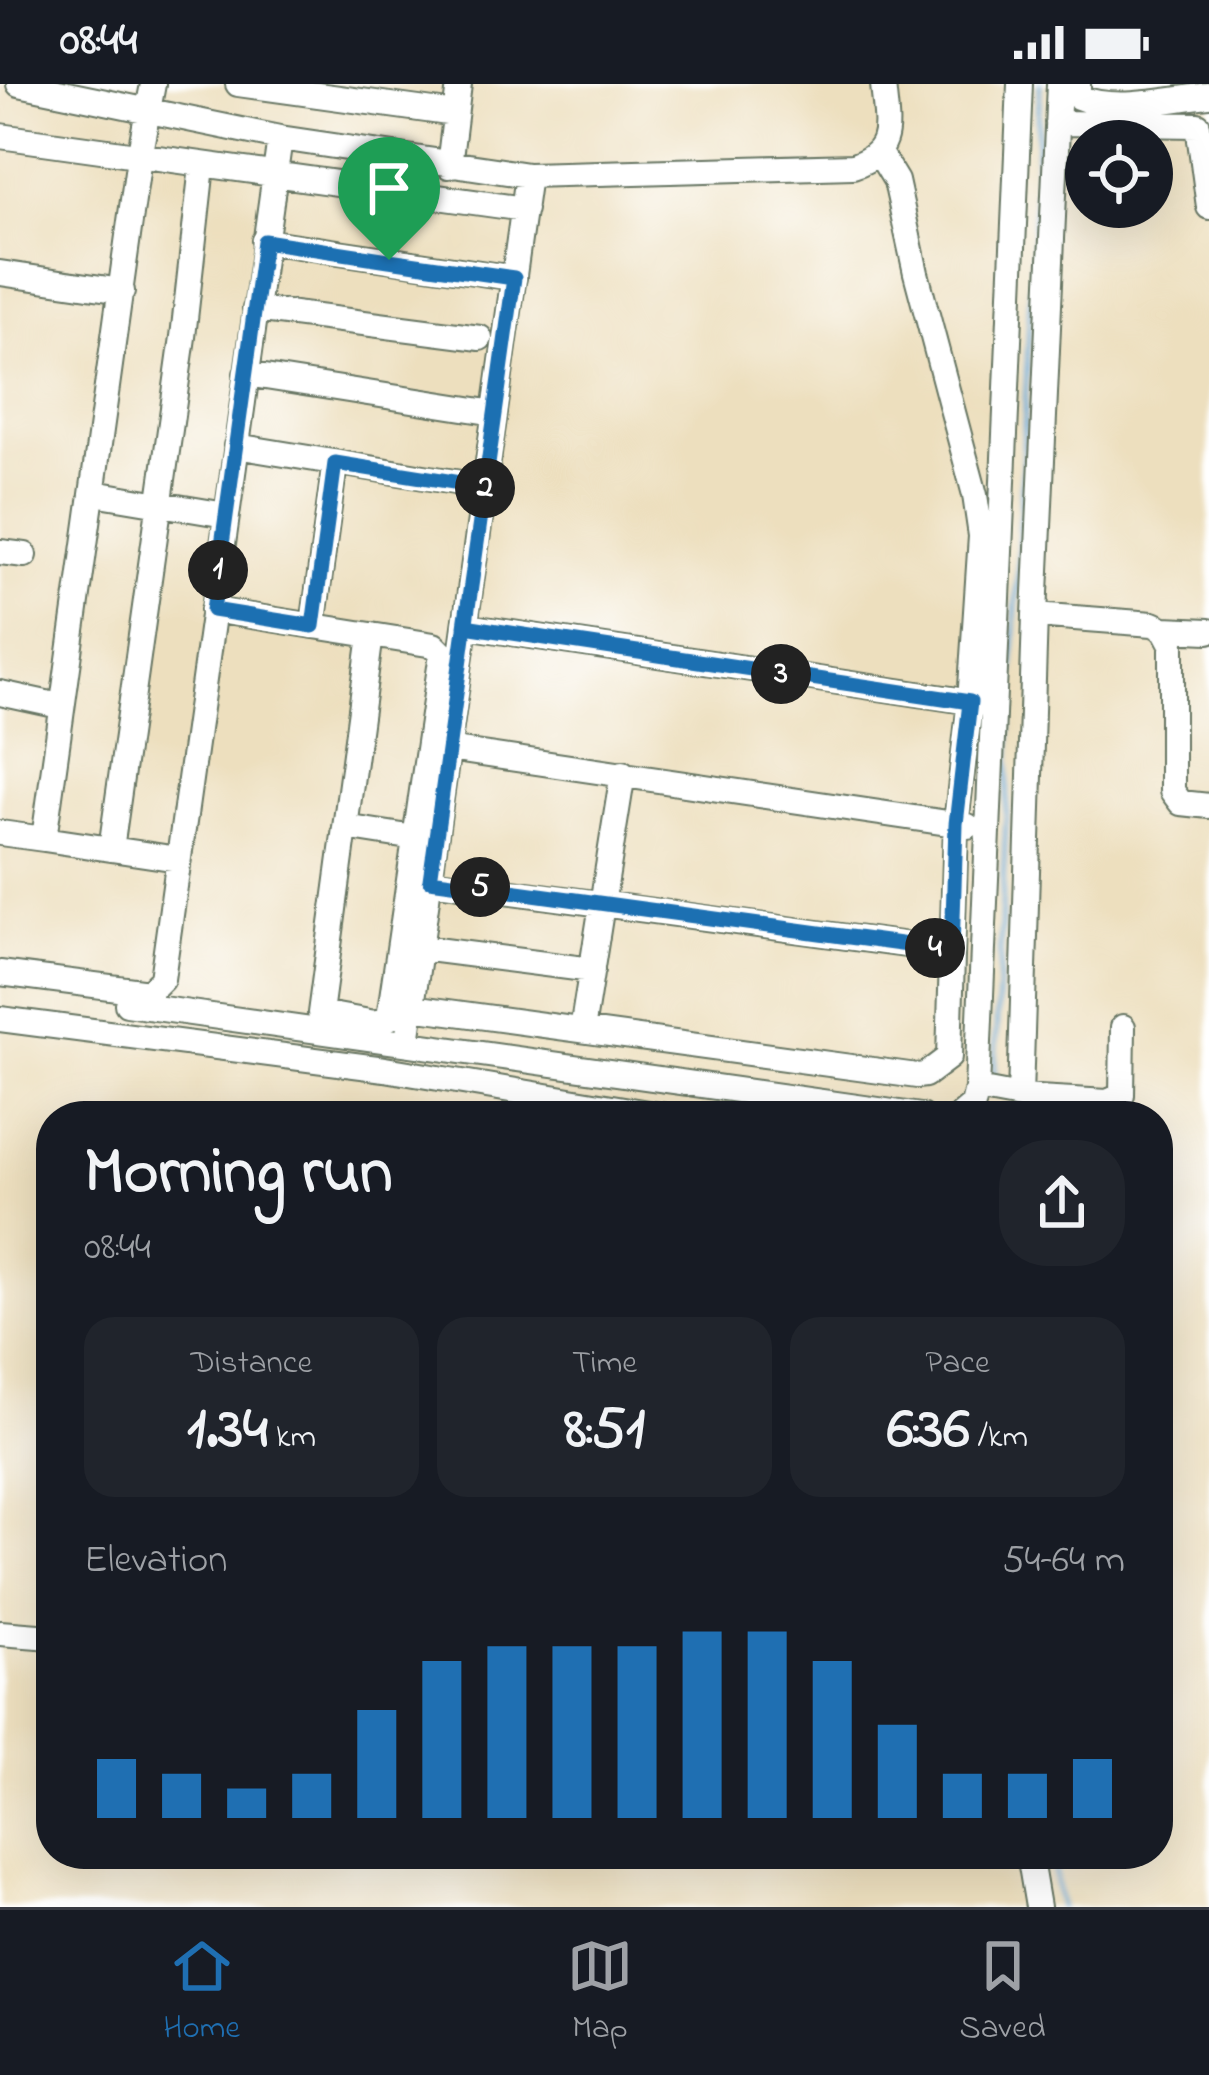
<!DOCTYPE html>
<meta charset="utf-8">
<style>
:root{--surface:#171b24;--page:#20242c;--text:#f1f3f6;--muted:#9ea1a6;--line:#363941;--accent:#1f6fb2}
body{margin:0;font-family:"Indie Flower",sans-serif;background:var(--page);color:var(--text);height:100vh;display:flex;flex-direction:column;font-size:45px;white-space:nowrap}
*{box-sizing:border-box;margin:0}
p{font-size:39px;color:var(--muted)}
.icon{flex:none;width:66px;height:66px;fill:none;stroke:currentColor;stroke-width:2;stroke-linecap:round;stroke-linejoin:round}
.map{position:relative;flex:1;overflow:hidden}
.details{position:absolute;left:36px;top:1017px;width:1137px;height:768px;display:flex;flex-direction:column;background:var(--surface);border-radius:48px;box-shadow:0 12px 48px #0002}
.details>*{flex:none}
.buttons{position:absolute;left:1065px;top:36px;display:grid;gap:24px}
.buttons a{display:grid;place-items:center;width:108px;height:108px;border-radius:50%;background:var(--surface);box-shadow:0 12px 48px #0002;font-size:60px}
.pin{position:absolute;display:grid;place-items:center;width:102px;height:102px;color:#fff;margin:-123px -51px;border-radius:50% 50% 50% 0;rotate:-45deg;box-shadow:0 0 12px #0007}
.pin .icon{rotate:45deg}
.km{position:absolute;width:60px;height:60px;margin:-30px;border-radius:50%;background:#222;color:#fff;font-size:33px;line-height:60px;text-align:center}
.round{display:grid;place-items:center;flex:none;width:126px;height:126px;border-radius:48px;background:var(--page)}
.summary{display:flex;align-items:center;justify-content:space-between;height:204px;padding:0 48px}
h1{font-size:66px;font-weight:700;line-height:90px}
.metrics{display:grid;grid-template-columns:repeat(3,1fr);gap:18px;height:204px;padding:12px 48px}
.metrics div{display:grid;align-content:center;border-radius:30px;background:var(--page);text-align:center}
.metrics b{font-size:60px;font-weight:700}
.metrics small{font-size:33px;font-weight:400}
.metrics p{font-size:33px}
.chart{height:336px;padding:24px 48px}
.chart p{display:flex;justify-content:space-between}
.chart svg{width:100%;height:216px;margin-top:12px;stroke:var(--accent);stroke-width:6}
.status{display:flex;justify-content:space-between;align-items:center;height:84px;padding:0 60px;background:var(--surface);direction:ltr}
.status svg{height:33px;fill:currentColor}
.tabs{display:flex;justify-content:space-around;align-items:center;height:168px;border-top:3px solid var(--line);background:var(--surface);font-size:33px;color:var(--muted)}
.tabs a{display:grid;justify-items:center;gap:6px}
.tabs .active{color:var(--accent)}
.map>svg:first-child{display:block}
</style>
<div class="status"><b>08:44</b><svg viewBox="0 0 49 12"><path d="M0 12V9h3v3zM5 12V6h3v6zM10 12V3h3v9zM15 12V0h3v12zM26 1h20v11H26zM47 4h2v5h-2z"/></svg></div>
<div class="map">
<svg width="1209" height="1823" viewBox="0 0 1209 1823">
<rect width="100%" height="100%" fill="#fff"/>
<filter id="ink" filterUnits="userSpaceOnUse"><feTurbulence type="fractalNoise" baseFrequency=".00833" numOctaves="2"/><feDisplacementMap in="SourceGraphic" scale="24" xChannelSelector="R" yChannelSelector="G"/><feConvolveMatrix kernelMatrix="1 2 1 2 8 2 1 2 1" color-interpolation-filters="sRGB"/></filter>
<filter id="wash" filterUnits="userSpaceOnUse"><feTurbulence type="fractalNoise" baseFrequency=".004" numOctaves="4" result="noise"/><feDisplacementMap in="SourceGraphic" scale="48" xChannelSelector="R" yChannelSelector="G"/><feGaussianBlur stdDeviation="2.7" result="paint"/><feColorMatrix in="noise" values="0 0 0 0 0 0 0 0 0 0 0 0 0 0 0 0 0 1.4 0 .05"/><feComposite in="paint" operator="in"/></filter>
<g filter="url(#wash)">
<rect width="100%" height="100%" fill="#eddfbe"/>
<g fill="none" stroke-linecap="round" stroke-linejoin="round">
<!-- stream -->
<path stroke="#62aad9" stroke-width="4.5" d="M 994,996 L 1040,0
M 1052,1770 L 1060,1823"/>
</g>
</g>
<g filter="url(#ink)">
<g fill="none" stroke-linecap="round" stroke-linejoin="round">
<!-- minor casing -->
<g stroke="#677664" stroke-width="28">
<path id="minor" d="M 19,0 L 280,54 L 528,91 L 853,82 C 897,67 886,39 883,0
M 153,0 L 139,73 L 44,755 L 178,775
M 238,0 L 455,30
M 1078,0 L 1078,13 C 1115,29 1170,15 1209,11
M 1057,39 L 1198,41 L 1209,123
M 0,52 L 524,125
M 449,82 L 459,0
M 264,157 L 514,194
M 0,189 L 122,207
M 255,225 L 480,254
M 246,290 L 495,329
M 236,362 L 485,403
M 94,409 L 226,431
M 0,468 L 25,471
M 213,526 L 434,561 L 442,569 L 389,934 L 375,939 L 320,929 L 371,551
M 1035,531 L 1153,540 L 1164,545 L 1172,560 L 1172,707 L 1181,719 L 1209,722
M 313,542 L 335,379
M 465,542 L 985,620
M 1164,545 L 1209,547
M 0,609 L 60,622
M 448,665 L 968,742
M 345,743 L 415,754
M 0,749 L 44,755
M 111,765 L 183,253 L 202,82
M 430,797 L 952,867
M 420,864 L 592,886
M 0,889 L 149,908 L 162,895 L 280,54
M 127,920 L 921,1032
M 412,923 L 917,992 L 925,991 L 949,973 L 956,740 L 970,618 L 981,452 L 975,411 L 916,189 L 896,97 L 879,69
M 0,935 L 385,985 L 666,1032
M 582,946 L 623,689
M 407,958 L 528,91
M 977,1005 L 1020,1013 L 1035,531 L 1059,0
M 1020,1013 L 1108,1018 L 1122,1011 L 1123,943
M 960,1032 L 973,1021 L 977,1005 L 1020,0
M 0,1549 L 51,1553
M 1029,1770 L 1038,1823"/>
</g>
<!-- minor -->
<use href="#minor" stroke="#fff" stroke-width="24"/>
</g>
</g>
<g fill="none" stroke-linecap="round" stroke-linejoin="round" filter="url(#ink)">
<!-- route casing -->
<g stroke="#fff" stroke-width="24">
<path id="route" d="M 389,176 L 264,157 L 213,526 L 313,542 L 335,379 L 485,403 L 465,542 L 970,618 L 956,740 L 952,867 L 430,796 C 458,596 486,395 514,194 L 389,176"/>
</g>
<!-- route -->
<use href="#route" stroke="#1f6fb2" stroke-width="15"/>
</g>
</svg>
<div class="buttons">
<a><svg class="icon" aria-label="locate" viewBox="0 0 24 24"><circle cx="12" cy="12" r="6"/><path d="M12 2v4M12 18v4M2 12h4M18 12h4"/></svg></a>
</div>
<div class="pin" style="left:389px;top:176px;background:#1e9e55"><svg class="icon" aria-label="arrive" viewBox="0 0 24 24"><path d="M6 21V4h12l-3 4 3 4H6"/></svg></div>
<b class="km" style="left:218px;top:486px">1</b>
<b class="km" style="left:485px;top:404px">2</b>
<b class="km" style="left:781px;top:590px">3</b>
<b class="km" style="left:935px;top:864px">4</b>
<b class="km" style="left:480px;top:803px">5</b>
<section class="details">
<div class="summary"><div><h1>Morning run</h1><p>08:44</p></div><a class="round"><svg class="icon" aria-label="share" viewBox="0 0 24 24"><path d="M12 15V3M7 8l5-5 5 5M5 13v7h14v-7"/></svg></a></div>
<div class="metrics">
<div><p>Distance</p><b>1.34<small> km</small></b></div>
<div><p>Time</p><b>8:51</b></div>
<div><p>Pace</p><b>6:36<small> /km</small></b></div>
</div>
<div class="chart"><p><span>Elevation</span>54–64 m</p>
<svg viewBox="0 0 160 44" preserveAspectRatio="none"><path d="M5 44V32M15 44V35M25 44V38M35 44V35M45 44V22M55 44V12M65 44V9M75 44V9M85 44V9M95 44V6M105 44V6M115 44V12M125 44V25M135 44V35M145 44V35M155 44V32"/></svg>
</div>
</section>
</div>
<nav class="tabs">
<a class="active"><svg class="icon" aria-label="home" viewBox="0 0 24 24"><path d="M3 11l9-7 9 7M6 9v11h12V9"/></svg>Home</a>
<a><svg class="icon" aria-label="map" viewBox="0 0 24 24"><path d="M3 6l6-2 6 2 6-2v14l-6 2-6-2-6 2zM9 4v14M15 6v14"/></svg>Map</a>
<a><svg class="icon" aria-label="saved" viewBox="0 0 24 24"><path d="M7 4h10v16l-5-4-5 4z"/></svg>Saved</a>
</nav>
